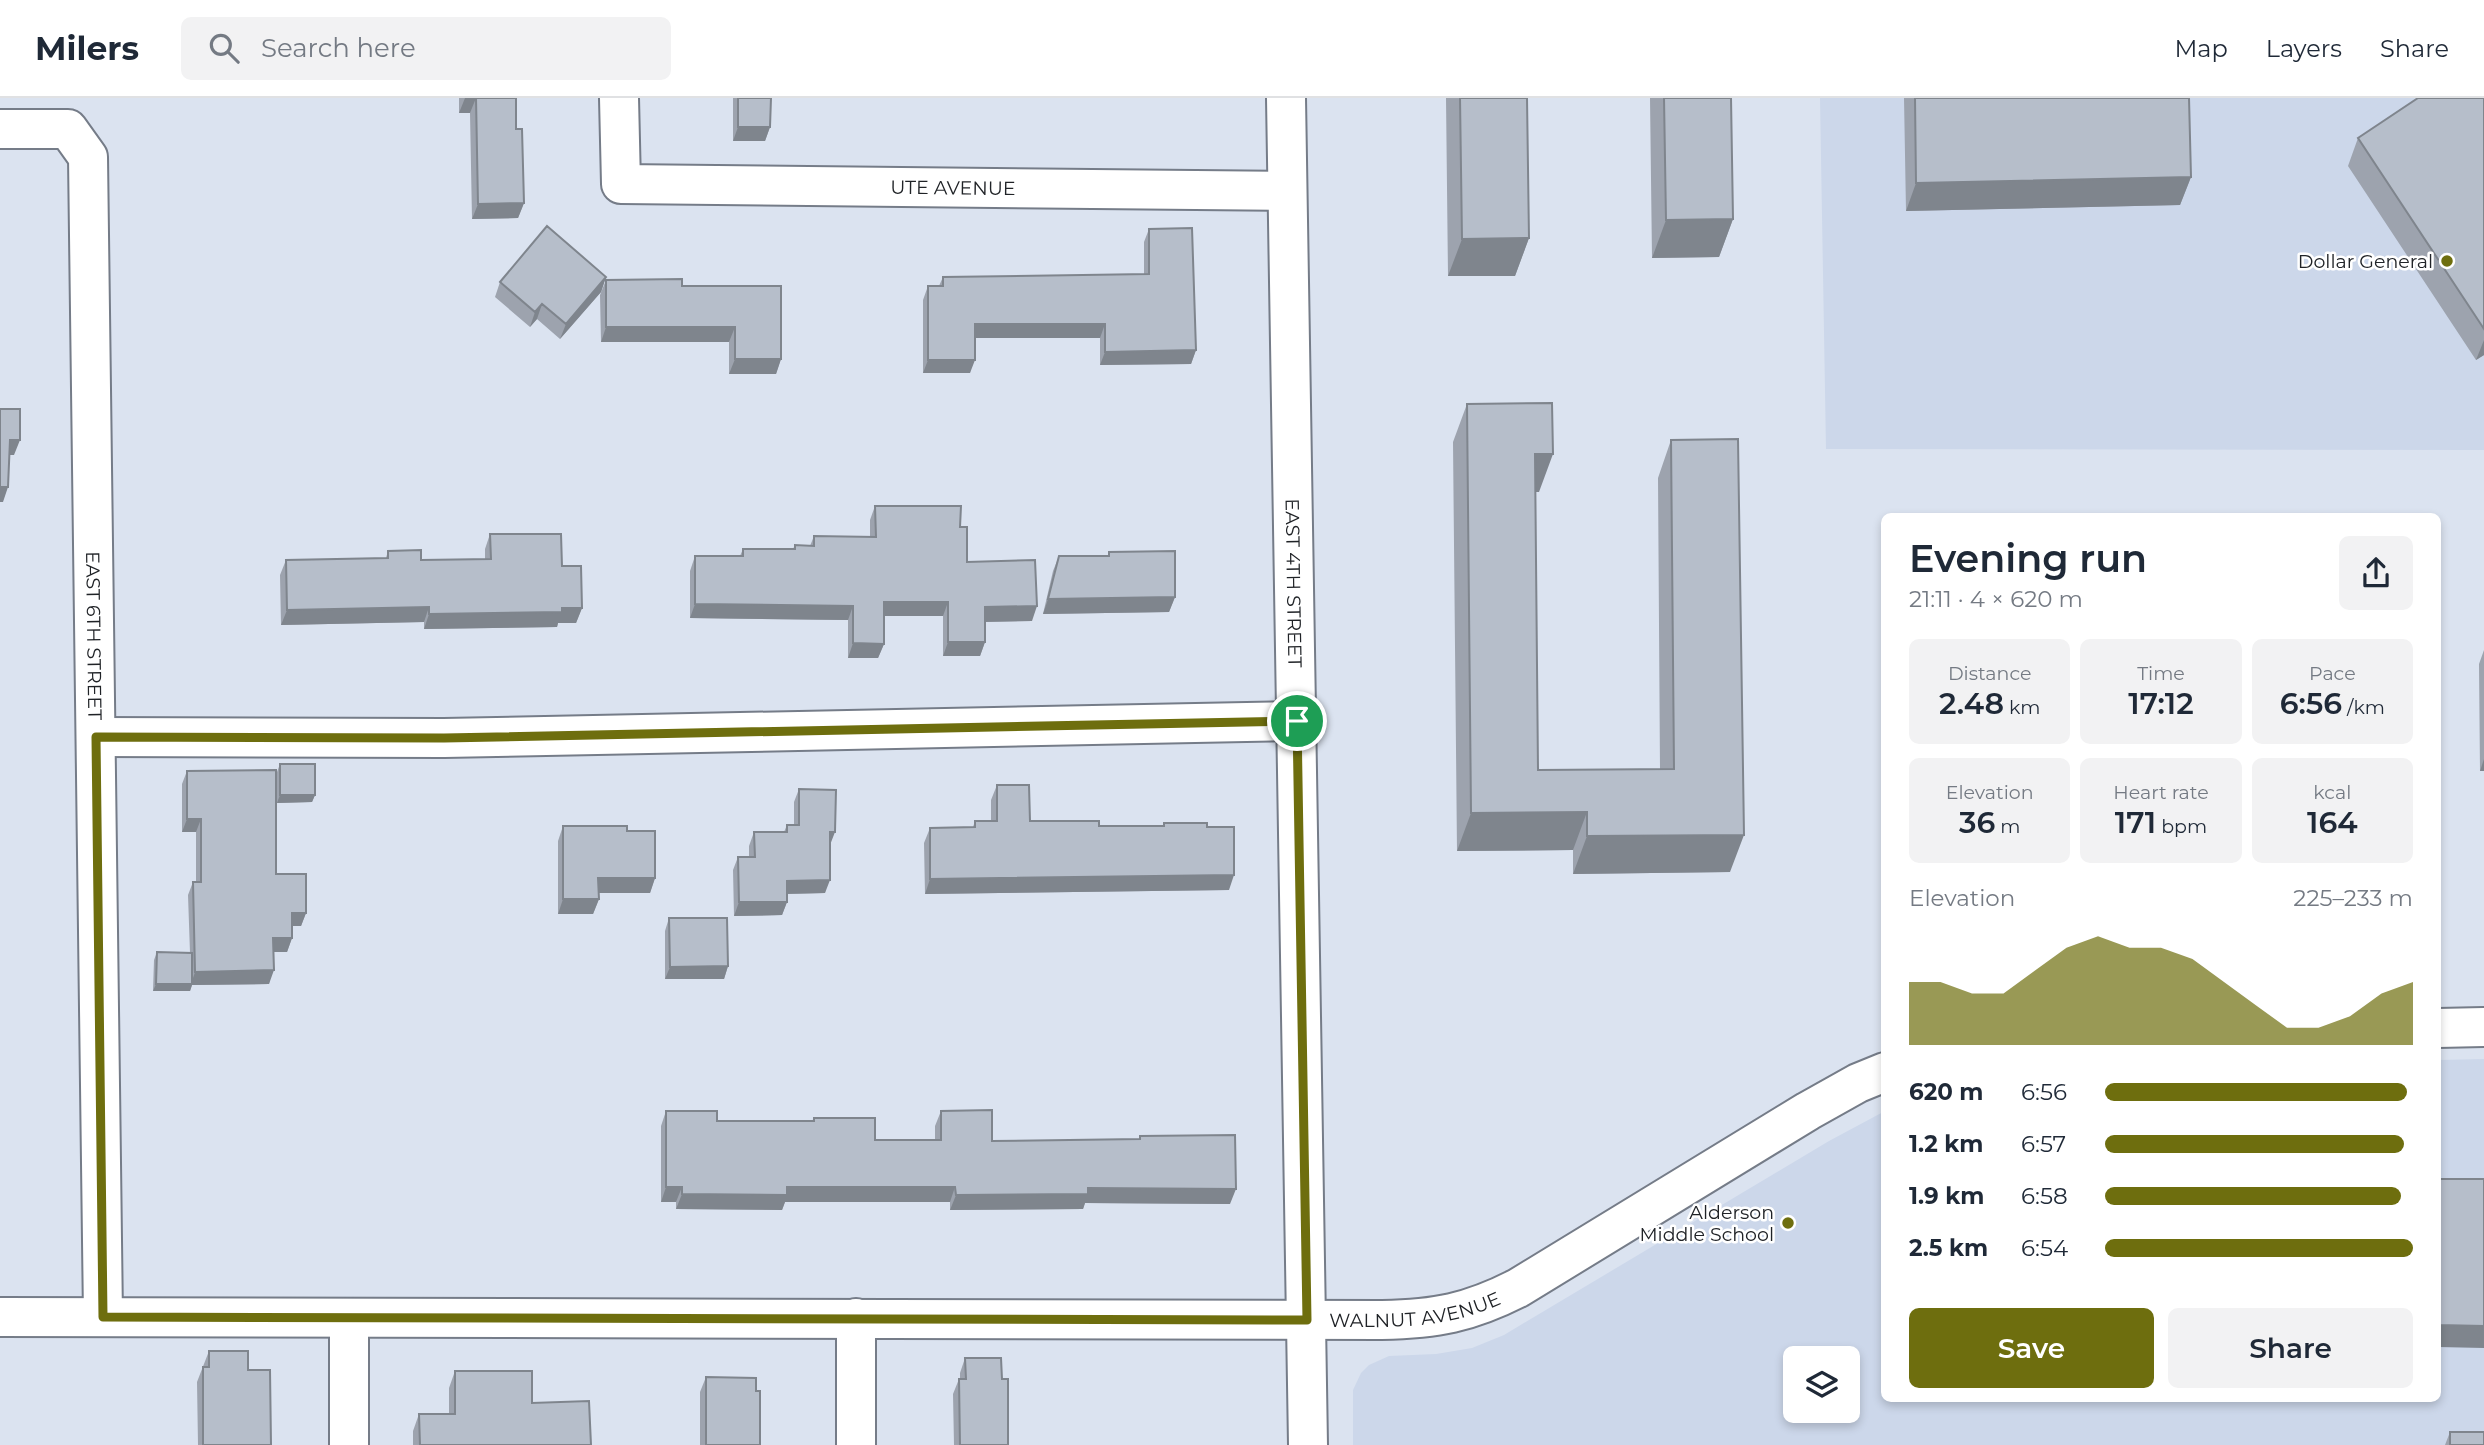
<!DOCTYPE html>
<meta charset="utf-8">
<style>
:root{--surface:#fff;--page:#f2f2f3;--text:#1f2937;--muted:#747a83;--line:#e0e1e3;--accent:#6e6e0e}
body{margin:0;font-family:Montserrat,sans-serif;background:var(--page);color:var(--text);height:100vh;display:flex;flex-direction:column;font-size:26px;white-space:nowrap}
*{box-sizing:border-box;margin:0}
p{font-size:23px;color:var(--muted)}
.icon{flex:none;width:38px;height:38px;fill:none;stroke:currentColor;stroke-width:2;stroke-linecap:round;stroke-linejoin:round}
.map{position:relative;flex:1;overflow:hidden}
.side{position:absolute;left:1881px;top:415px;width:560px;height:889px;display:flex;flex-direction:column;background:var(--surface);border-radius:10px;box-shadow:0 4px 10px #0003}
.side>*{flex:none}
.controls{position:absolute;left:1783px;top:1248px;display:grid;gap:14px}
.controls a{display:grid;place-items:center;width:77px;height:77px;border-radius:10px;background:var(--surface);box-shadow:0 4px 10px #0003;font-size:35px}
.pin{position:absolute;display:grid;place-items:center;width:60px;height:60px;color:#fff;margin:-30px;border:4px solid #fff;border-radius:50%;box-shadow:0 2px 7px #0007}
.round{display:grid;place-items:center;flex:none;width:74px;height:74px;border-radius:10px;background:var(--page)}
.head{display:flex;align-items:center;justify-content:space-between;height:119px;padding:0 28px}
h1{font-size:38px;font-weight:600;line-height:52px}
.stats{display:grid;grid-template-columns:repeat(3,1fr);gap:10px;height:119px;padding:7px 28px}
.stats div{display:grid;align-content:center;border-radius:10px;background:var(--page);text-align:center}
.stats b{font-size:30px;font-weight:600}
.stats small{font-size:19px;font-weight:400}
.stats p{font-size:19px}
.chart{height:196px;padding:14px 28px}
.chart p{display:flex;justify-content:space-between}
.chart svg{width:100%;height:126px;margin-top:7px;fill:var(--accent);opacity:.7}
.action{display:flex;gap:14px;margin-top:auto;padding:14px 28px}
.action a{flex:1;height:80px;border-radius:10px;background:var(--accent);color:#fff;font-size:28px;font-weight:600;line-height:80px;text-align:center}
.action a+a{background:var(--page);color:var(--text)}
ul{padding:0 28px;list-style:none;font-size:23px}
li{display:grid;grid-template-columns:112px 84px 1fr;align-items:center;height:52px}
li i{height:18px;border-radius:9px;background:var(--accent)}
header{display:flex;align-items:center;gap:42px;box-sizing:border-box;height:98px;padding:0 35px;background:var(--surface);border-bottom:2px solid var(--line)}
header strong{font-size:33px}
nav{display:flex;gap:38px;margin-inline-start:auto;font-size:24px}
.search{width:490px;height:63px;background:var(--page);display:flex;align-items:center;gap:18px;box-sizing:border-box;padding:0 24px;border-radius:10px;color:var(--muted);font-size:26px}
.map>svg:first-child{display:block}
</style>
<header>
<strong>Milers</strong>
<div class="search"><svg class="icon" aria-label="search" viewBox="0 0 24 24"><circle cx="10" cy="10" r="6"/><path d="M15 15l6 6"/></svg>Search here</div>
<nav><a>Map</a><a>Layers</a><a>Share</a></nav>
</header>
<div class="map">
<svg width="2484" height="1347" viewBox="0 0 2484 1347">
<rect width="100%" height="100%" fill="#dbe3f0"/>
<!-- built -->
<path fill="#ccd7ea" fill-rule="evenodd" d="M 1820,0 L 2484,0 L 2484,352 L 1826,351 Z
M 2484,961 L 2484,1347 L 1353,1347 L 1353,1292 L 1361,1275 L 1369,1267 L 1389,1258 L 1436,1256 L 1472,1250 L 1504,1237 L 1829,1043 L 1885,1013 L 1885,1300 L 2438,1300 L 2438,962 ZM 1796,1260 L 1848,1260 L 1848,1312 L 1796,1312 Z"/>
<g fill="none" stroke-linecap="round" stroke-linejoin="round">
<!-- street casing -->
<g stroke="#757c88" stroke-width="42">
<g id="street">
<path id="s1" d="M 619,0 L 621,86 L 1287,93"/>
<path id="s2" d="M 0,31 L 68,31 L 88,59 L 103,1219"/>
<path d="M 96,639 L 444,640 L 1297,623"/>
<path d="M 2438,930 L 2484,929"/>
<path id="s3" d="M 0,1219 L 1382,1222 C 1436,1221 1469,1215 1518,1190 L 1808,1013 L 1858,985 L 1885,974"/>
<path d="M 349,1220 L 349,1347"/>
<path d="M 856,1347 L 856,1220"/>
</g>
</g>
<!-- secondary casing -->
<g stroke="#757c88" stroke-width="42">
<g id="secondary">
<path id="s4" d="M 1286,0 L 1308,1347"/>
</g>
</g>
<!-- street -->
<use href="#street" stroke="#fff" stroke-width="38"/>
<!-- secondary -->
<use href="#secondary" stroke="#fff" stroke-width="38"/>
</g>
<!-- wall -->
<path fill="#9da3ae" d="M 459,0 L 516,0 L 516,31 L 524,105 L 518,120 L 472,121 L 470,15 L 459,15 Z
M 733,0 L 771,0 L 770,29 L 765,43 L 733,43 Z
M 1446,0 L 1527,0 L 1529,140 L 1515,178 L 1448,178 Z
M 1650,0 L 1731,0 L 1733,121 L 1719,159 L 1652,160 Z
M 1904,0 L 2189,0 L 2191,79 L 2180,107 L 1906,113 Z
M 2484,0 L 2484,257 L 2476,262 L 2348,68 L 2358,40 Z
M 1149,131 L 1196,252 L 1191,266 L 1100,267 L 1100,240 L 975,240 L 970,275 L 923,275 L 923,202 L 928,188 L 939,188 L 943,179 L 1144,176 L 1144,144 Z
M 606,179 L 601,194 L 560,241 L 537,221 L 530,229 L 495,199 L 500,184 Z
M 606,182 L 682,188 L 781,261 L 776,276 L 729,276 L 729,244 L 601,244 L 600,197 Z
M 1467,306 L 1539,394 L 1535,394 L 1538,672 L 1660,671 L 1658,380 L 1671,342 L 1730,774 L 1573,776 L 1573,752 L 1457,753 L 1453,344 Z
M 875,408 L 960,429 L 967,464 L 1032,523 L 985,524 L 985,544 L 980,558 L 943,558 L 943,518 L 884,518 L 884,546 L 878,560 L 848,560 L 848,522 L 690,520 L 690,473 L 695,458 L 740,458 L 743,451 L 793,451 L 795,447 L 810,448 L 814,438 L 870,439 L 870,422 Z
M 490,436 L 562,468 L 582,510 L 576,525 L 558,525 L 557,529 L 424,531 L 424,524 L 281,527 L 280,477 L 286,462 L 386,460 L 388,453 L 421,462 L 485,461 L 485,451 Z
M 1109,454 L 1175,499 L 1169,514 L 1043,516 L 1053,473 L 1059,458 L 1108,458 Z
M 2484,552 L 2484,673 L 2480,673 L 2479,566 Z
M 280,666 L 315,697 L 312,704 L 277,705 L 277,674 Z
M 187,673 L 276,776 L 306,815 L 301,828 L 292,828 L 292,840 L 287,854 L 274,854 L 269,886 L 192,887 L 190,893 L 153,893 L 154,862 L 157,854 L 190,855 L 188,797 L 193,784 L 196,784 L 196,734 L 182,734 L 182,686 Z
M 997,687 L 1030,723 L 1099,728 L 1163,728 L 1164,725 L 1207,729 L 1229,792 L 925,796 L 924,745 L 930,730 L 973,729 L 975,723 L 991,723 L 991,702 Z
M 799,691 L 830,747 L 825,795 L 787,796 L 787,804 L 782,817 L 734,818 L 733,772 L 738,759 L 749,759 L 749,748 L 754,734 L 784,734 L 787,727 L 794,727 L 794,704 Z
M 563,728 L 627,733 L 655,780 L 650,795 L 598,795 L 599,801 L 593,816 L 558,816 L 558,743 Z
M 669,820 L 728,868 L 724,881 L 665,881 L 665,833 Z
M 666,1013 L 717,1023 L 812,1023 L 814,1020 L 875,1042 L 935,1042 L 935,1028 L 941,1013 L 992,1043 L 1139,1041 L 1140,1038 L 1230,1106 L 1085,1105 L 1083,1111 L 950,1112 L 950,1104 L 785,1104 L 782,1112 L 676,1111 L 676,1104 L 661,1104 L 661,1028 Z
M 209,1253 L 248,1272 L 271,1347 L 198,1347 L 197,1284 Z
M 965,1260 L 1002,1281 L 1008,1347 L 954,1347 L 953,1296 L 959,1281 L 960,1281 L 960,1275 Z
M 455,1273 L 532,1305 L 591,1347 L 413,1347 L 413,1333 L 419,1316 L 449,1316 L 449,1290 Z
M 706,1279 L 756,1293 L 760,1347 L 700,1347 L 700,1294 Z
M 2450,1334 L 2484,1347 L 2445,1347 Z"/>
<!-- shaded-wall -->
<path fill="#7f858d" d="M 465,0 L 476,0 L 470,15 L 459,15 Z
M 738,29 L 770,29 L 765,43 L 733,43 Z
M 2191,79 L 2180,107 L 1906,113 L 1916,85 Z
M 524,105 L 518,120 L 472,121 L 478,106 Z
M 1733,121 L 1719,159 L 1652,160 L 1666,122 Z
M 1529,140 L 1515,178 L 1448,178 L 1462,141 Z
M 606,179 L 601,194 L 560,241 L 566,226 Z
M 542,206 L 537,221 L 530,229 L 535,214 Z
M 975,226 L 1105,226 L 1100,240 L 970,240 Z
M 606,229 L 735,229 L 729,244 L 601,244 Z
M 2484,242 L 2484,257 L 2476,262 Z
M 1196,252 L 1191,266 L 1100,267 L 1105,254 Z
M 735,261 L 781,261 L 776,276 L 729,276 Z
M 928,262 L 975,262 L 970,275 L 923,275 Z
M 10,342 L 20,342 L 14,357 L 4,357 Z
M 1535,356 L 1553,356 L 1539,394 L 1521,394 Z
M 0,389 L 8,389 L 3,404 L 0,404 Z
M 1175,499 L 1169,514 L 1043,516 L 1048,501 Z
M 884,504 L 948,504 L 943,518 L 879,518 Z
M 695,506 L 853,508 L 848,522 L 690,520 Z
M 1037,508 L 1032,523 L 979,524 L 985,509 Z
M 429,509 L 424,524 L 281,527 L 287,512 Z
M 582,510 L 576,525 L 558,525 L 557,529 L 424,531 L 429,516 Z
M 948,544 L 985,544 L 980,558 L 943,558 Z
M 853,545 L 884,546 L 878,560 L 848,560 Z
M 2484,661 L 2484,673 L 2480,673 Z
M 280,697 L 315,697 L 312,704 L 277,705 Z
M 1587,714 L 1573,752 L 1457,753 L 1471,715 Z
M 187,721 L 201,721 L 196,734 L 182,734 Z
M 830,734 L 835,734 L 830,747 Z
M 1744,737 L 1730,774 L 1573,776 L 1587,738 Z
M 1234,777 L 1229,792 L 925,796 L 930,781 Z
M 598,780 L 655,780 L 650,795 L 592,795 Z
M 830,782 L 825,795 L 782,796 L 787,783 Z
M 563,801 L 599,801 L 593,816 L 558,816 Z
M 739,804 L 787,804 L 782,817 L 734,818 Z
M 292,815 L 306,815 L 301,828 L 287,828 Z
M 273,840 L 292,840 L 287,854 L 269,854 Z
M 728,868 L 724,881 L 665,881 L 670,869 Z
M 274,872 L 269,886 L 192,887 L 190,893 L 153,893 L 156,886 L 191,886 L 195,874 Z
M 666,1089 L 682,1089 L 676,1104 L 661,1104 Z
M 787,1089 L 955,1089 L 950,1104 L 785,1104 L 782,1112 L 676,1111 L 682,1096 Z
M 1088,1090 L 1236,1091 L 1230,1106 L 1085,1105 L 1083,1111 L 950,1112 L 956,1097 Z
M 2438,1227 L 2484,1228 L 2484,1250 L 2438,1249 Z"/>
<!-- building -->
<path fill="#b6beca" stroke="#7f858d" stroke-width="2" d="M 465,0 L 516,0 L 516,31 L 522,31 L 524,105 L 478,106 L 476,0 Z
M 738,0 L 771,0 L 770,29 L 738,29 Z
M 1460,0 L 1527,0 L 1529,140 L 1462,141 Z
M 1664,0 L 1731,0 L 1733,121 L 1666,122 Z
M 1915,0 L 2189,0 L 2191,79 L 1916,85 Z
M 2418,0 L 2484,0 L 2484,231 L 2358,40 Z
M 547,128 L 606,179 L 566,226 L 542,206 L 535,214 L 500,184 Z
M 1192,130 L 1196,252 L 1105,254 L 1105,226 L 975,226 L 975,262 L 928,262 L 928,188 L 943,188 L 943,179 L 1149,176 L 1149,131 Z
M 682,181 L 682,188 L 781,188 L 781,261 L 735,261 L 735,229 L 606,229 L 606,182 Z
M 1552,305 L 1553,356 L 1535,356 L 1538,672 L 1674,671 L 1671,342 L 1738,341 L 1744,737 L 1587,738 L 1587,714 L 1471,715 L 1467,306 Z
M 0,311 L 20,311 L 20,342 L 10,342 L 8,389 L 0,389 Z
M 875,408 L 961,408 L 960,429 L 967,429 L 967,464 L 1035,462 L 1037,508 L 985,509 L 985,544 L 948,544 L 948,504 L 884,504 L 884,546 L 853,545 L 853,508 L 695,506 L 695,458 L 743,458 L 743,451 L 795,451 L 795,447 L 814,448 L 814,438 L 876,439 Z
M 490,436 L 561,436 L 562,468 L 581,468 L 582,510 L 562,510 L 562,514 L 429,516 L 429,509 L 287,512 L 286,462 L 388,460 L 388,453 L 421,452 L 421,462 L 491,461 Z
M 1175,453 L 1175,499 L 1048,501 L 1059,458 L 1109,458 L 1109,454 Z
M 280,666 L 315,666 L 315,697 L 280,697 Z
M 276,672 L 276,776 L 306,776 L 306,815 L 292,815 L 292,840 L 273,840 L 274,872 L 195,874 L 193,784 L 201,784 L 201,721 L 187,721 L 187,673 Z
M 997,687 L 1029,687 L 1030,723 L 1099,723 L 1099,728 L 1164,728 L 1164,725 L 1207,725 L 1207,729 L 1234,729 L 1234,777 L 930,781 L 930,730 L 975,729 L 975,723 L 997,723 Z
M 799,691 L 836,692 L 835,734 L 830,734 L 830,782 L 787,783 L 787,804 L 739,804 L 738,759 L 755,759 L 754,734 L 787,734 L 787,727 L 799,727 Z
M 563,728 L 627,728 L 627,733 L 655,733 L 655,780 L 598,780 L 599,801 L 563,801 Z
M 669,820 L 727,820 L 728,868 L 670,869 Z
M 157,854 L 192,855 L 192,886 L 156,886 Z
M 992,1012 L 992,1043 L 1140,1041 L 1140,1038 L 1235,1037 L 1236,1091 L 1088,1090 L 1088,1096 L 956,1097 L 955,1089 L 787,1089 L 787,1097 L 682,1096 L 682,1089 L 666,1089 L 666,1013 L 717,1013 L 717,1023 L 814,1023 L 814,1020 L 875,1020 L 875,1042 L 941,1042 L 941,1013 Z
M 2438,1081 L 2484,1081 L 2484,1228 L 2438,1227 Z
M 209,1253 L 248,1253 L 248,1272 L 270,1272 L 271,1347 L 203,1347 L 203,1269 L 209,1269 Z
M 965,1260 L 1001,1260 L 1002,1281 L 1008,1281 L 1008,1347 L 960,1347 L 959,1281 L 966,1281 Z
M 455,1273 L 532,1273 L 532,1305 L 589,1303 L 591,1347 L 420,1347 L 419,1316 L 455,1316 Z
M 706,1279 L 756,1280 L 756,1293 L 760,1293 L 760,1347 L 706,1347 Z
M 2450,1334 L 2484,1334 L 2484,1347 L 2450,1347 Z"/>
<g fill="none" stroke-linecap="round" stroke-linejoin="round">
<!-- route casing -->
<g stroke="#fff" stroke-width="14">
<path id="route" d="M 1297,623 L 1307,1222 L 103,1219 L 96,639 L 444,640 Z"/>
</g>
<!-- route -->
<use href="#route" stroke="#6e6e0e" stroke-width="9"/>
</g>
<!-- markers -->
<g fill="#6e6e0e" stroke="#fff" stroke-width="2.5">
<circle cx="2447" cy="163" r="7"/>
<circle cx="1788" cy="1125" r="7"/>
</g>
<g text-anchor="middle" stroke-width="5" stroke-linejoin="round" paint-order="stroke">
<!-- street labels -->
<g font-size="19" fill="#202327" stroke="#fff">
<text dy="7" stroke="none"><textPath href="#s1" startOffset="418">UTE AVENUE</textPath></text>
<text dy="7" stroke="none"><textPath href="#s4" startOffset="485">EAST 4TH STREET</textPath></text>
<text dy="7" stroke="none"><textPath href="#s2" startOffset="581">EAST 6TH STREET</textPath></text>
<text dy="7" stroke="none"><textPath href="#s3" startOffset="1416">WALNUT AVENUE</textPath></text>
</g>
<!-- poi labels -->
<g font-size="19" fill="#202327" stroke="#fff" text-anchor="end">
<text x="2433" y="170">Dollar General</text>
<text x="1774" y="1121">Alderson<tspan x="1774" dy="22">Middle School</tspan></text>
</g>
</g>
</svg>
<div class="controls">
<a><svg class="icon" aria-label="layers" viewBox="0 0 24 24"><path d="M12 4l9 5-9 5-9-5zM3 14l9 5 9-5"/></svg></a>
</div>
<div class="pin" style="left:1297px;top:623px;background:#1e9e55"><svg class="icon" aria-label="arrive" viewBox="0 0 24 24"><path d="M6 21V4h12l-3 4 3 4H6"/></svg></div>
<section class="side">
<div class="head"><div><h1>Evening run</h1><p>21:11 · 4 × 620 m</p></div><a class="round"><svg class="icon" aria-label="share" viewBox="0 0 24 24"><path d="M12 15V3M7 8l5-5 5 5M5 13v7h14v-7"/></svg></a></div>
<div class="stats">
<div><p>Distance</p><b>2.48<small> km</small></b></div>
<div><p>Time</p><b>17:12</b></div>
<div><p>Pace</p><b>6:56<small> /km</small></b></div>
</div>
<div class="stats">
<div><p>Elevation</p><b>36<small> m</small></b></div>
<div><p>Heart rate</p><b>171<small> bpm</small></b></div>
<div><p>kcal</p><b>164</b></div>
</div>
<div class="chart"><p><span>Elevation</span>225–233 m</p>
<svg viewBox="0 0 160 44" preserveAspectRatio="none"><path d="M0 44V22L10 22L20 26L30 26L40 18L50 10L60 6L70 10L80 10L90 14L100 22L110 30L120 38L130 38L140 34L150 26L160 22V44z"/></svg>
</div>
<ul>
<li><b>620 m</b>6:56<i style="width:98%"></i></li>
<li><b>1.2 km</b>6:57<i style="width:97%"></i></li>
<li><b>1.9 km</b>6:58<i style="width:96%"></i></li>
<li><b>2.5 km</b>6:54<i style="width:100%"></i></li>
</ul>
<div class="action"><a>Save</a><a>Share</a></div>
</section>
</div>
